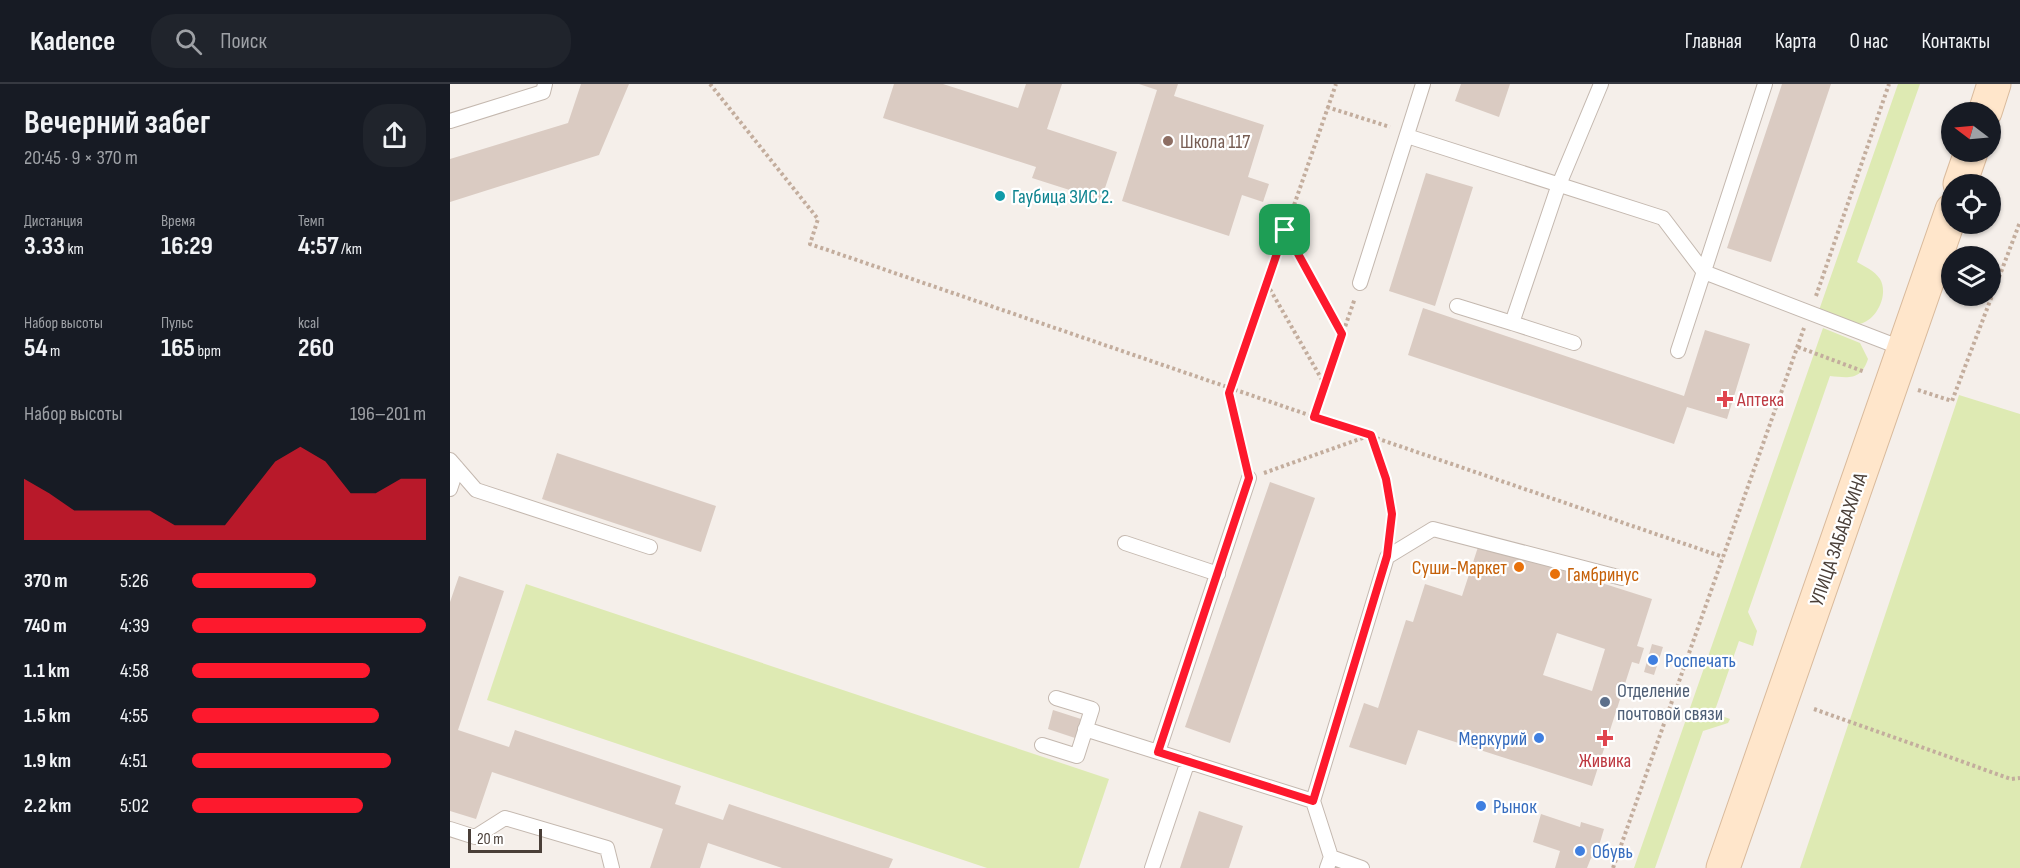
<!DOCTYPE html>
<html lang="ru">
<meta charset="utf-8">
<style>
:root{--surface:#171b24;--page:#20242c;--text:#f1f3f6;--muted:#9ea1a6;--line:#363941;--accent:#fd192d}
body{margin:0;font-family:"Sofia Sans Condensed",sans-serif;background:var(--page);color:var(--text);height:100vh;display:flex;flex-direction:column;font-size:22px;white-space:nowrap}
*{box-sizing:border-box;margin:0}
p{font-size:20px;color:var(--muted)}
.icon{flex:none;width:33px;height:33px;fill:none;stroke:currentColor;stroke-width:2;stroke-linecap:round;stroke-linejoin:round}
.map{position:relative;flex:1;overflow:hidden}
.details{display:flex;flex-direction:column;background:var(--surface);width:450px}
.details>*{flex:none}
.needle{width:39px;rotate:286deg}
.tools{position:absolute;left:1491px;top:18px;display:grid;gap:12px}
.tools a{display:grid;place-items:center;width:60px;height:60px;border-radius:50%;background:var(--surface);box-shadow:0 2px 4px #0004;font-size:30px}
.scale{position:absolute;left:18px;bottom:15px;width:74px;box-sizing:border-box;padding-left:6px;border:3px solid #4a3f38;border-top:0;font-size:16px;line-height:21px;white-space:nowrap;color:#4a3f38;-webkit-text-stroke:4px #fff;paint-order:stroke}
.pin{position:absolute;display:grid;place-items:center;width:51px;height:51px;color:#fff;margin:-26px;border-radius:12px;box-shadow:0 3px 9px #0006}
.round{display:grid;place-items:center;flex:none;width:63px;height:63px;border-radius:24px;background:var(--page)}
.head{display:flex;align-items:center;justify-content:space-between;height:102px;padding:0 24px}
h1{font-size:33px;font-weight:700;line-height:45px}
.figures{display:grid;grid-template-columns:repeat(3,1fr);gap:9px;height:102px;padding:6px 24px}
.figures div{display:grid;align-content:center}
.figures b{font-size:26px;font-weight:700}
.figures small{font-size:16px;font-weight:400}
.figures p{font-size:16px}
.chart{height:168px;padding:12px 24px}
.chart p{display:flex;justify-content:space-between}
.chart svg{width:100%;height:108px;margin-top:6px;fill:var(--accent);opacity:.7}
ul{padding:0 24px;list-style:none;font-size:20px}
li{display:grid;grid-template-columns:96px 72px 1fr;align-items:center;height:45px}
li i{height:15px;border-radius:8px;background:var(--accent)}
header{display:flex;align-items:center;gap:36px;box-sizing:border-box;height:84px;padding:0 30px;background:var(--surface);border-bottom:2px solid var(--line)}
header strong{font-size:28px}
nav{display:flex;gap:33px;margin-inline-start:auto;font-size:21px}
.search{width:420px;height:54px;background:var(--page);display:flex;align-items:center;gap:15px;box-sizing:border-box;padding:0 21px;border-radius:24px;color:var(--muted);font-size:22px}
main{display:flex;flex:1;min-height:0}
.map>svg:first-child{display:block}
</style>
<header>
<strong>Kadence</strong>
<div class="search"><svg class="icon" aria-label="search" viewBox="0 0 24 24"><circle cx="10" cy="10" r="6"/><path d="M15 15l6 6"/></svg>Поиск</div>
<nav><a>Главная</a><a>Карта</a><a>О нас</a><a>Контакты</a></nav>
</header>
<main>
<section class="details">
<div class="head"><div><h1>Вечерний забег</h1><p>20:45 · 9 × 370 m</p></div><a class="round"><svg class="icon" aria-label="share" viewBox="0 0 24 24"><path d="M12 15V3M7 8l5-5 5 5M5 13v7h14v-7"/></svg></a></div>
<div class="figures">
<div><p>Дистанция</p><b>3.33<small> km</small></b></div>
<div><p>Время</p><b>16:29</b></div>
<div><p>Темп</p><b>4:57<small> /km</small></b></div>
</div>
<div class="figures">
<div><p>Набор высоты</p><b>54<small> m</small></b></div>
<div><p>Пульс</p><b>165<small> bpm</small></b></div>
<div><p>kcal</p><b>260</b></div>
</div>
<div class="chart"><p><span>Набор высоты</span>196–201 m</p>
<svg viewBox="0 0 160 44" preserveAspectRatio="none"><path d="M0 44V19L10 25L20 32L30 32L40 32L50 32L60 38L70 38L80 38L90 25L100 12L110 6L120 12L130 25L140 25L150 19L160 19V44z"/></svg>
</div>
<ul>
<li><b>370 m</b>5:26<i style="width:53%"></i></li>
<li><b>740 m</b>4:39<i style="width:100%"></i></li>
<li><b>1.1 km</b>4:58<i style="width:76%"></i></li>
<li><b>1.5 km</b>4:55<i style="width:80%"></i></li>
<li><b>1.9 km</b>4:51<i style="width:85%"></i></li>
<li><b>2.2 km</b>5:02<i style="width:73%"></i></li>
</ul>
</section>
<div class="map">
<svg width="1570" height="784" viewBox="0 0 1570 784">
<rect width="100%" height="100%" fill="#f5efea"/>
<!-- green -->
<path fill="#deeab3" d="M 1448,0 L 1470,0 L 1407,178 C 1415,183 1424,186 1430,195 C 1439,210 1427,237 1409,240 C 1397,241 1379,234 1367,232 Z
M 1373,244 L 1410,259 L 1418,275 C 1411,296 1400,294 1380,292 L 1298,528 L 1307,547 L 1303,562 L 1289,557 L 1264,629 L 1280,635 L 1278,639 L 1253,647 L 1205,784 L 1184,784 Z
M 1509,311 L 1570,330 L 1570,784 L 1350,784 Z
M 76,500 L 659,695 L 629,784 L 537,784 L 37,616 Z"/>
<!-- building -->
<path fill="#dacbc2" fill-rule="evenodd" d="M 131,0 L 179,0 L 149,71 L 0,118 L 0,75 L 118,39 Z
M 444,0 L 493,0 L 568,24 L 576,0 L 612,0 L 597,45 L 667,68 L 651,116 L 582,94 L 586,83 L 433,34 Z
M 689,0 L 728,0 L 724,12 L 814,41 L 798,93 L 819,100 L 813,118 L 792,111 L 779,152 L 672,117 L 707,6 Z
M 1011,0 L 1060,0 L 1049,33 L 1005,17 Z
M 1332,0 L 1381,0 L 1321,178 L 1277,164 Z
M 976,89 L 1023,103 L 985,222 L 939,207 Z
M 973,224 L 1234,312 L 1255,246 L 1300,260 L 1277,335 L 1237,323 L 1224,360 L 958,271 Z
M 107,369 L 266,422 L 251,468 L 92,415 Z
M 820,398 L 865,414 L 780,659 L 735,643 Z
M 1029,460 L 1202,515 L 1187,562 L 1194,564 L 1189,580 L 1182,578 L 1142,702 L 968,646 L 956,681 L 899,663 L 914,619 L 928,624 L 956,536 L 963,538 L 975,500 L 1012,512 ZM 1107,549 L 1155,565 L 1142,607 L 1093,591 Z
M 9,492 L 54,507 L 8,646 L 59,663 L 65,646 L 231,702 L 225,720 L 273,736 L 279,720 L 443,775 L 439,784 L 332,784 L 258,759 L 250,784 L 200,784 L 213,745 L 42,688 L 26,735 L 0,727 L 0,518 Z
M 1202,560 L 1213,563 L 1204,591 L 1194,588 Z
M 603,626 L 631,635 L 625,654 L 598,645 Z
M 749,727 L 793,742 L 779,784 L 730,784 Z
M 1091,730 L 1130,743 L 1131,738 L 1154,745 L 1145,775 L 1141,774 L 1137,784 L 1105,784 L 1110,767 L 1083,758 Z"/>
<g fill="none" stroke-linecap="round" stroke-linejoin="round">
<!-- lane casing -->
<g stroke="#c4b8af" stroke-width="16">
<path id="lane" d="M 0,37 L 93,8 L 95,0
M 957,52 L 1213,134 L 1254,188 L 1454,265
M 910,199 L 973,0
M 1007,222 L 1062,239 L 1108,103 L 1151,0
M 1062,239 L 1124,259
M 1228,267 L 1315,0
M 0,376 L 26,406 L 200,463
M 0,405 L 7,384
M 675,459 L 768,490
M 635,645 L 863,717
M 592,661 L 627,672 L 642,625 L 606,614
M 708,668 L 799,394
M 0,745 L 25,753 L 55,734 L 157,764 L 162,784
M 881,773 L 863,717 L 937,473 L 983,445 L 1172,494
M 702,784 L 738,677
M 877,784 L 881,773 L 912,784"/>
</g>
<!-- secondary casing -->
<g stroke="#d9ba9c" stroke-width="35">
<path id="secondary" d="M 1535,28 L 1544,0
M 1510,100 L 1521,68
M 1273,784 L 1502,126"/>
</g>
<!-- path -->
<path stroke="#c3ad9d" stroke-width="4" stroke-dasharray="3 3" stroke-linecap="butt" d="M 260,0 L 368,135 L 360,160 L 1273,473
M 877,23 L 940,43
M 835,147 L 892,250
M 817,200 L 875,301
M 1366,212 L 1439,0
M 1348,263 L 1415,288
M 1468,306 L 1502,317 L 1570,138
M 864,333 L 905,214
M 796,378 L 779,309 L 886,0
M 814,389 L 921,351 C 932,384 944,415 940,449
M 1364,625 L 1561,695 L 1570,694
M 1163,784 L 1354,244"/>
<!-- lane -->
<use href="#lane" stroke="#fff" stroke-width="14"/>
<!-- secondary -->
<use href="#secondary" stroke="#ffe6cb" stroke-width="33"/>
</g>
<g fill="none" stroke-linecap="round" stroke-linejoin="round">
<!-- route casing -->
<g stroke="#fff" stroke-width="12">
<path id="route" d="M 835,146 L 892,250 L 864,333 L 921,351 L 936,395 L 942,430 L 937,472 L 863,717 L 708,668 L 799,394 L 779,309 Z"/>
</g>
<!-- route -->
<use href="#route" stroke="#fd192d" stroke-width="8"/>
</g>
<!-- markers -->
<circle fill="#8d6e63" stroke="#fff" stroke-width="2" cx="718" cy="57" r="6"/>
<circle fill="#0f9aa8" stroke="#fff" stroke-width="2" cx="550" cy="112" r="6"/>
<g fill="#e0444e" stroke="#fff" stroke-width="2">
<path d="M1272 306h6v6h6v6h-6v6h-6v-6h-6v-6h6z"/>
<path d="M1152 645h6v6h6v6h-6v6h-6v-6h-6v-6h6z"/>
</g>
<g fill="#e8710a" stroke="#fff" stroke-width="2">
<circle cx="1069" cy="483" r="6"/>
<circle cx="1105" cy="490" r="6"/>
</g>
<g fill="#3f7fe0" stroke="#fff" stroke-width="2">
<circle cx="1203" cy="576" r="6"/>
<circle cx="1089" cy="654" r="6"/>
<circle cx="1031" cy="722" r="6"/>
<circle cx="1130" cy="767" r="6"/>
</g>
<circle fill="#5c6f8a" stroke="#fff" stroke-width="2" cx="1155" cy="618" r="6"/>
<g text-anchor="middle" stroke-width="4.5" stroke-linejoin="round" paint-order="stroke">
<!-- education labels -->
<g font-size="20" fill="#785e54" stroke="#fff" text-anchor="start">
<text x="730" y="64">Школа 117</text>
</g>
<!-- culture labels -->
<g font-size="20" fill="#0d838f" stroke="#fff" text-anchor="start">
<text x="562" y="119">Гаубица ЗИС 2.</text>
</g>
<!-- health labels -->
<g font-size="20" fill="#be3a42" stroke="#fff" text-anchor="start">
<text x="1287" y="322">Аптека</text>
<text x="1155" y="683" text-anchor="middle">Живика</text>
</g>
<!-- street labels -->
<g font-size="20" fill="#4a3f38" stroke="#fff">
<text transform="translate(1388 455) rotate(-71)" y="7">УЛИЦА ЗАБАБАХИНА</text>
</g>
<!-- food labels -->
<g font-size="20" fill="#c56008" stroke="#fff" text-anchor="end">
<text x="1057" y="490">Суши-Маркет</text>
<text x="1117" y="497" text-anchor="start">Гамбринус</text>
</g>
<!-- shop labels -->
<g font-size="20" fill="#366cbe" stroke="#fff" text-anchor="start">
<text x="1215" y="583">Роспечать</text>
<text x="1077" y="661" text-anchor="end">Меркурий</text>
<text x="1043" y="729">Рынок</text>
<text x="1142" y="774">Обувь</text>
</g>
<!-- service labels -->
<g font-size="20" fill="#4e5e75" stroke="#fff" text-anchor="start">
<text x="1167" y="613">Отделение<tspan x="1167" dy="23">почтовой связи</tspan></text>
</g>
</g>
</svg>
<div class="tools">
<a><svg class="needle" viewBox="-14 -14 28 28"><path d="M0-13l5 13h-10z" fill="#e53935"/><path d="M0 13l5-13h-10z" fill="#9ea1a6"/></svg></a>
<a><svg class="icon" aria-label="locate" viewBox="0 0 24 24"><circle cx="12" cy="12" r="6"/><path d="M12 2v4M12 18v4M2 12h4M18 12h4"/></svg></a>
<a><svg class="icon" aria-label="layers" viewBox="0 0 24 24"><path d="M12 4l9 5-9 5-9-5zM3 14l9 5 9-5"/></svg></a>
</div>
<div class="scale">20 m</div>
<div class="pin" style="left:835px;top:146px;background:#1e9e55"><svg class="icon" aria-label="arrive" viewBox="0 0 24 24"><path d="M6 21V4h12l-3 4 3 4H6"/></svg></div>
</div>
</main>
